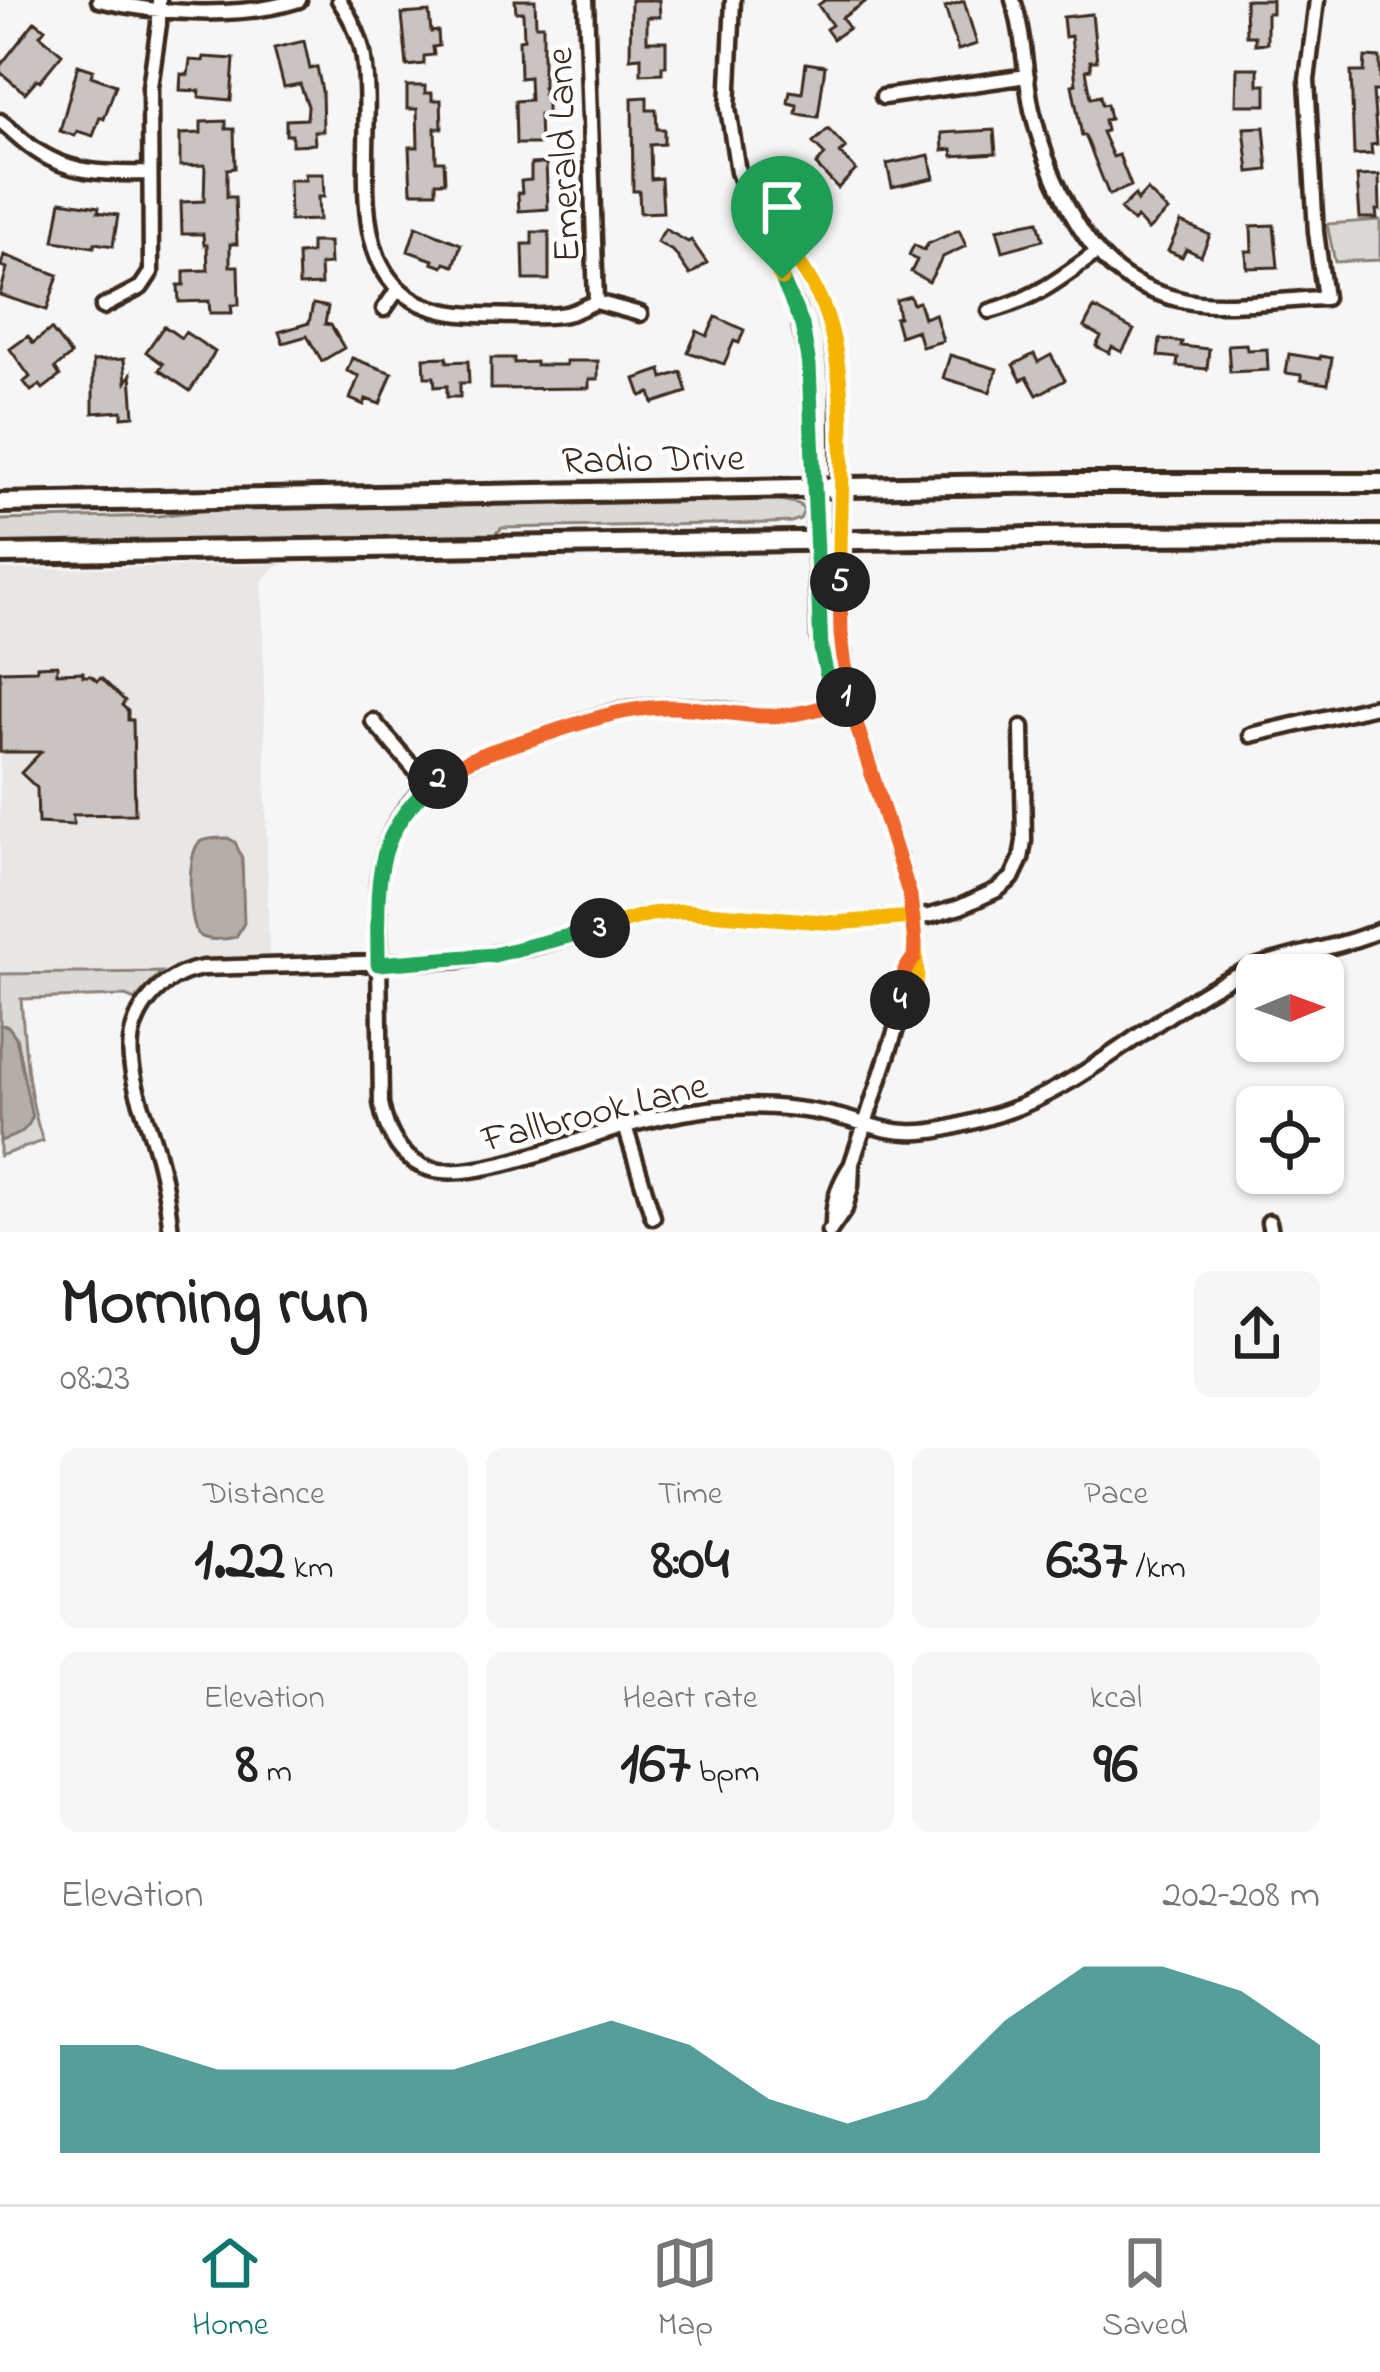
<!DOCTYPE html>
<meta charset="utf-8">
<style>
:root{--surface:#fff;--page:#f6f6f6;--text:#222;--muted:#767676;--line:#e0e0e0;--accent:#0f766e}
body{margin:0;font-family:"Indie Flower",sans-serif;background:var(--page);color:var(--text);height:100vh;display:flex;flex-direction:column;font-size:45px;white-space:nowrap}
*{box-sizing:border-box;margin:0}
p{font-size:39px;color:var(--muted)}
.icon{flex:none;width:66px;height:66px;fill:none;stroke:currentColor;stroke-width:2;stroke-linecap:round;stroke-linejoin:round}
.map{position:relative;height:1232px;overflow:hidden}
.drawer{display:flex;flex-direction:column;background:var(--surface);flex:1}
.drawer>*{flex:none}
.needle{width:78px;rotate:89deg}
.fabs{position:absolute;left:1236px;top:954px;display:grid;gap:24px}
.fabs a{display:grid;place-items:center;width:108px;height:108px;border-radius:18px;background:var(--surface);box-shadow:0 3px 9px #0004;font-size:60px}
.pin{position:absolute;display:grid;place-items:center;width:102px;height:102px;color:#fff;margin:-123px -51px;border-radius:50% 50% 50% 0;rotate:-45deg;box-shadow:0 0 12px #0007}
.pin .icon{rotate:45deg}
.km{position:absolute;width:60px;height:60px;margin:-30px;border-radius:50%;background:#222;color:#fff;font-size:33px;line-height:60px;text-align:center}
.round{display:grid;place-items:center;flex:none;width:126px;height:126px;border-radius:18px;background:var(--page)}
.head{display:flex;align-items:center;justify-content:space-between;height:204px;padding:0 60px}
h1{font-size:66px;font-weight:700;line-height:90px}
.stats{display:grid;grid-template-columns:repeat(3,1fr);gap:18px;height:204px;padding:12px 60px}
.stats div{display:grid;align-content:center;border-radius:18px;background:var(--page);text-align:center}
.stats b{font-size:60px;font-weight:700}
.stats small{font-size:33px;font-weight:400}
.stats p{font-size:33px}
.chart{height:336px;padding:24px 60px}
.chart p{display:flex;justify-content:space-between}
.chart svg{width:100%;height:216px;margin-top:12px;fill:var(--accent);opacity:.7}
.menu{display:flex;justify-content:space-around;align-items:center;height:168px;border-top:3px solid var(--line);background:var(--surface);font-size:33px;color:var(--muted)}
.menu a{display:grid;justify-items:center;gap:6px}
.menu .selected{color:var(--accent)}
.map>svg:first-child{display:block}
</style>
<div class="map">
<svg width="1380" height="1232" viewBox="0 0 1380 1232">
<rect width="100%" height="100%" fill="#f7f6f6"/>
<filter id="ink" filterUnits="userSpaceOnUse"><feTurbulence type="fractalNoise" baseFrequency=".00833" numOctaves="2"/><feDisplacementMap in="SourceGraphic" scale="24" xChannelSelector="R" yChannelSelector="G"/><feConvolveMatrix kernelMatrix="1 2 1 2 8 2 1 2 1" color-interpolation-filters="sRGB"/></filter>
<g filter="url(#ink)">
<!-- built -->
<path fill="#e9e7e6" d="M 287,564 L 274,568 L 262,581 L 269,956 L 194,958 L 161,972 L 0,974 L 0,570 Z"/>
<!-- green -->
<path fill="#dbd9d6" stroke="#8b827a" stroke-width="3" d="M 1380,220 L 1380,260 L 1335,262 L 1327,224 Z
M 772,498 L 799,504 L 804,511 L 800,519 L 791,522 L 770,523 L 502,528 L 495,534 L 0,544 L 0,520 L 158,516 L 225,508 Z
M 161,972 L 135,1000 L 125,996 L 21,999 C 25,1046 27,1096 43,1141 L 0,1156 L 0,974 Z"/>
<!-- water -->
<path fill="#b4aeaa" stroke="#847972" stroke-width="3" d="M 228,838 L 235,842 L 242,858 L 244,923 L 236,937 C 227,939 207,942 199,935 C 188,924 186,851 200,842 C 206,838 220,838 228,838 Z
M 0,1025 L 8,1026 L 16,1037 L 32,1118 C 26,1133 15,1136 0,1141 Z"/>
<!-- building -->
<path fill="#c9c3c1" stroke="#3b2a1e" stroke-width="3" d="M 515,0 L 535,0 L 536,25 L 543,25 L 543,93 L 547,93 L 547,114 L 539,115 L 540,144 L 516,144 L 515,101 L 530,100 L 529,77 L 520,78 L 519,40 L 524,39 L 523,12 L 516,12 Z
M 631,0 L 659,0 L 660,17 L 647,17 L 647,41 L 666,41 L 666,66 L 662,66 L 662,73 L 641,74 L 641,57 L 630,58 Z
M 825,0 L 868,0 L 842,18 L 849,28 L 833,39 L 826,29 L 832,25 L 818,5 Z
M 1245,0 L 1272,0 L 1272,13 L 1267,13 L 1267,43 L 1255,44 L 1255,36 L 1246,36 Z
M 964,1 L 977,44 L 958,50 L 945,7 Z
M 429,12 L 431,32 L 438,31 L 439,46 L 433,47 L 434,55 L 424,56 L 424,64 L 407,66 L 402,14 Z
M 1092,14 L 1097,61 L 1090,61 L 1091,69 L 1086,70 L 1091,98 L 1100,96 L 1102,105 L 1107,104 L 1110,119 L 1104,120 L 1106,131 L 1102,132 L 1113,157 L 1119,155 L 1131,186 L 1109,195 L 1085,135 L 1082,136 L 1072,85 L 1076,84 L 1071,36 L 1065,37 L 1063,17 Z
M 35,21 L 45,29 L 40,35 L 62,54 L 40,81 L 37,79 L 25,93 L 0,72 L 0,66 Z
M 304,41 L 310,69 L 317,67 L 322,91 L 323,131 L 314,131 L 315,144 L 292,145 L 292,135 L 286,135 L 286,120 L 307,119 L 308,106 L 300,84 L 284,87 L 274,48 Z
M 204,57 L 234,59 L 231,100 L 199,97 L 200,91 L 180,90 L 181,74 L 188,75 L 190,60 L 203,61 Z
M 1365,57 L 1380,58 L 1380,91 L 1373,91 L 1377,144 L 1371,145 L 1372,154 L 1354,155 L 1351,72 L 1364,72 Z
M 806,63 L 825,66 L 818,117 L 796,114 L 797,105 L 788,103 L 790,91 L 802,93 Z
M 78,65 L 93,70 L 91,76 L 116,85 L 104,119 L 100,117 L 93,136 L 77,131 L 75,136 L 60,131 Z
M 1237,68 L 1258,68 L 1258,85 L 1266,85 L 1266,105 L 1236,105 Z
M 407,86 L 425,86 L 425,93 L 432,93 L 432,100 L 441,100 L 442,128 L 435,128 L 436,161 L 444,161 L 445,182 L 436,182 L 436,192 L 411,192 L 409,147 L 418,147 L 417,109 L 407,109 Z
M 647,97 L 647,110 L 656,110 L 657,129 L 664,129 L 664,144 L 650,145 L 651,179 L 661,178 L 663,212 L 640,213 L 639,191 L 633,191 L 632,98 Z
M 226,121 L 226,129 L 234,129 L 235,168 L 227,169 L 227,197 L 235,197 L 237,244 L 230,244 L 230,266 L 238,266 L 239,305 L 231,305 L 232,313 L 210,313 L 209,301 L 179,302 L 178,285 L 184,285 L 184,271 L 208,270 L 207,245 L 204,245 L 203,234 L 182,234 L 181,202 L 204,201 L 205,165 L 180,166 L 180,134 L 201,133 L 201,122 Z
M 1264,127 L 1268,170 L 1249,172 L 1244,128 Z
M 828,129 L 846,148 L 840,153 L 856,170 L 838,188 L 816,165 L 825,155 L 813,143 Z
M 994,130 L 996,153 L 953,156 L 952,149 L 943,150 L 942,133 Z
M 929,155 L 934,178 L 892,187 L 887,164 Z
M 546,163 L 548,209 L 519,211 L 518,193 L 522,193 L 521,181 L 531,180 L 531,164 Z
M 305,174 L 323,174 L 324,197 L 318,197 L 319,220 L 290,221 L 289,180 L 306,180 Z
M 1379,175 L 1380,210 L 1376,210 L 1377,218 L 1360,218 L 1357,176 Z
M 1147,190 L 1168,211 L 1148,230 L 1137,218 L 1133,222 L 1120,209 L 1135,195 L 1137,201 Z
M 61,201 L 99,207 L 98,212 L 118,215 L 113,246 L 95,243 L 94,247 L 54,241 Z
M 1038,221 L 1043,240 L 1003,251 L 997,229 Z
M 1181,222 L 1210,235 L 1201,256 L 1186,249 L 1182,257 L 1168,251 Z
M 1274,225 L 1278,267 L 1247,268 L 1246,251 L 1252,251 L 1251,226 Z
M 416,226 L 461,244 L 454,266 L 445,263 L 443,267 L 432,263 L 433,260 L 408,251 Z
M 665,229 L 688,242 L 691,240 L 707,263 L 690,275 L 674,252 L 657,242 Z
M 959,230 L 966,246 L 943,257 L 929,282 L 911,272 L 917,260 L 909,255 L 914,245 L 924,250 L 928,244 Z
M 532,232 L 549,232 L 549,280 L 524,280 L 523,244 L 532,244 Z
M 311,242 L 329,242 L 330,264 L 320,265 L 321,285 L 299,286 L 298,254 L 311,253 Z
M 4,255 L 58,275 L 47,310 L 0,295 L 7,268 L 1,266 Z
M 910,296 L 913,304 L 919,302 L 924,318 L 935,314 L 943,341 L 922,347 L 917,330 L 900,336 L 895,318 L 899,317 L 896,300 Z
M 313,304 L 328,307 L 325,324 L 331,325 L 344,348 L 322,361 L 307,336 L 283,343 L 279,332 L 309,323 Z
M 1094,308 L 1134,330 L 1122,352 L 1112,347 L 1109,353 L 1096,346 L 1101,337 L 1084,327 Z
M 716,317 L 744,330 L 739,343 L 734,341 L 724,364 L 688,352 L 697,331 L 707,336 Z
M 164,326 L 181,338 L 185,332 L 215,352 L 190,391 L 159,370 L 163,364 L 146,352 Z
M 51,329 L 71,355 L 55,368 L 60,376 L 43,389 L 40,385 L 31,391 L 24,382 L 30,377 L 10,349 L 28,336 L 33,343 Z
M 1160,339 L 1182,342 L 1181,346 L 1209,349 L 1207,369 L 1177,366 L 1178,358 L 1158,356 Z
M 1246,344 L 1247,350 L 1267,349 L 1268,370 L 1230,372 L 1228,345 Z
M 1034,354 L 1038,362 L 1051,355 L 1065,380 L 1037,395 L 1027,377 L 1021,380 L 1013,365 Z
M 1289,354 L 1320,359 L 1320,356 L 1332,358 L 1328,384 L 1301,380 L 1301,375 L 1286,373 Z
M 950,355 L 997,369 L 990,392 L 943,378 Z
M 447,357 L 447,362 L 468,361 L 469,383 L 460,383 L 460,397 L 447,397 L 447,386 L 435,387 L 434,377 L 425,377 L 424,358 Z
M 352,358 L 392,373 L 380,404 L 366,399 L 364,405 L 350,399 L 359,376 L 347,371 Z
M 491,358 L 514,358 L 514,363 L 536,362 L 536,365 L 566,365 L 566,361 L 598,361 L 598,379 L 589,379 L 589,388 L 491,389 Z
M 124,359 L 126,382 L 131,374 L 134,416 L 122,417 L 122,411 L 93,413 L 93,361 Z
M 661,370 L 663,378 L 681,372 L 687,392 L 653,403 L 650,393 L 641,396 L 635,379 Z
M 57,665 L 57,673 L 83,672 L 83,676 L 91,676 L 97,681 L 101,678 L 125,701 L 122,705 L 128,711 L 128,720 L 133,720 L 135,814 L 73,815 L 73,825 L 38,823 L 37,788 L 21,773 L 41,752 L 0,752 L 0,671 L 37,670 L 37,666 Z"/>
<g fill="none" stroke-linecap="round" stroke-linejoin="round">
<!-- street casing -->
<g stroke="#3b2a1e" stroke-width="21">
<path id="street" d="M 99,0 C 157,14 241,19 299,0
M 339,0 C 351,18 361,37 364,59 C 378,159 325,312 478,315 C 501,315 550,319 570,313 C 579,310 588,305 596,302
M 586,0 L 596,302
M 733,0 L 728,108 L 738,172 L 774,264 L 797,310 L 809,365 L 819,638 L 827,676 L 848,700
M 1013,0 C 1025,36 1024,73 1032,110 C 1045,165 1077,245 1125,277 C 1142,288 1166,297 1186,301 C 1225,309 1284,299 1325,298 L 1316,232 L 1307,80 L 1317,0
M 883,97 L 1027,76
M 0,121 C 11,129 19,138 30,146 C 66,174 106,174 149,173
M 753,207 L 791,250 L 802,268 L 820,299 L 832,337 L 839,384 L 841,634 L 849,701 L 910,895 L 915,943 L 914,957 L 917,975 L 913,996 L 901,1014 L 865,1124 L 852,1163 L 851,1186 L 845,1209 L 829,1232
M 596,302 L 640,314
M 103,307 L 141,287 L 151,272 L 150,87 L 159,24 L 159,0
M 384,309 L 398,289
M 990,311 C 1036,298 1059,280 1097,252
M 849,701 C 822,708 795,716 768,716 C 750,716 731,711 713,709 C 689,706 663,705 640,708 C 606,712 574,725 542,735 C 458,762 391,783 378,884 L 381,1103 C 386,1133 402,1163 434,1170 C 479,1180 573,1141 619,1128 C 649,1119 679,1113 709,1109 C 748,1104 788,1106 827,1114 C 854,1119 879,1131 907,1132 C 936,1134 968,1123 996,1115 C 1080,1090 1154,1016 1232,977 C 1279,954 1333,951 1380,930
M 373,721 L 429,786
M 1251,735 L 1380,705
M 901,1013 C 900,993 902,975 913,958
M 625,1126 L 653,1217
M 1269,1222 L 1271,1232
M 833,1223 C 833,1200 839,1183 852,1164
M 171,1232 C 168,1204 164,1177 156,1150 C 148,1120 134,1091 131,1060 C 126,1015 159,975 203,968 L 459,960 L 532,947 L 650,914 L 682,911 L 835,923 L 929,916 L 960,907 L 997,890 L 1012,878 L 1021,859 L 1024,841 L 1022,727"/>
</g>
<!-- secondary casing -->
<g stroke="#3b2a1e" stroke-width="26">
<path id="secondary" d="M 0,503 L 1064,483 L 1380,483
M 0,554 L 1102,536 L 1380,535"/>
</g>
<!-- street -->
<use href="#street" stroke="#fff" stroke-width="12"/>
<!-- secondary -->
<use href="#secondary" stroke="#fff" stroke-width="16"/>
</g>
</g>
<g fill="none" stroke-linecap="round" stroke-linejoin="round" filter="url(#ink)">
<!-- split-1 casing -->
<g stroke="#fff" stroke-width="24">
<path id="split-1" d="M 782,279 L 802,325 L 809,365 L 821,649 L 827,676 L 846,697"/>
</g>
<!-- split-2 casing -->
<g stroke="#fff" stroke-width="24">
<path id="split-2" d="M 438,779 C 465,758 498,749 531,739 C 575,725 618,708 665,707 C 700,706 733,716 767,716 C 795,716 822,708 849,701 L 846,697"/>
</g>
<!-- split-3 casing -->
<g stroke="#fff" stroke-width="24">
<path id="split-3" d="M 438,779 C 370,834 378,885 378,964 L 494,955 L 600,928"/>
</g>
<!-- split-4 casing -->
<g stroke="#fff" stroke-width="24">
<path id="split-4" d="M 600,928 L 650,914 L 682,911 L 836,923 L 913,917 L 917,975 L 913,996 L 901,1014 L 900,1000"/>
</g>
<!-- split-5 casing -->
<g stroke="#fff" stroke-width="24">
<path id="split-5" d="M 840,582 L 841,634 L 849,701 L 910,896 L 915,943 L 914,957 L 905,970 L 900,1000"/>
</g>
<!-- split-6 casing -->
<g stroke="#fff" stroke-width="24">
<path id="split-6" d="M 782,279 L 774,264 L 754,207 C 779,236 802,262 819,297 C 855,373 838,498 840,582"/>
</g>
<!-- split-1 -->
<use href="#split-1" stroke="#22a559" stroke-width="15"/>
<!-- split-2 -->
<use href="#split-2" stroke="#f0652b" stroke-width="15"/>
<!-- split-3 -->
<use href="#split-3" stroke="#22a559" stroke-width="15"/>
<!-- split-4 -->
<use href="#split-4" stroke="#f5b400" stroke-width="15"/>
<!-- split-5 -->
<use href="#split-5" stroke="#f0652b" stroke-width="15"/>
<!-- split-6 -->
<use href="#split-6" stroke="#f5b400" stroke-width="15"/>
</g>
<g text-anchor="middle" stroke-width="9" stroke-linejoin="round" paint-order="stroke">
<!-- street labels -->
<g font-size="39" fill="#3b2a1e" stroke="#fff">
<text transform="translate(561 155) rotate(-92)" y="14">Emerald Lane</text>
<text transform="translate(653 457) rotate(-1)" y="14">Radio Drive</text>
<text transform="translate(594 1110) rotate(-14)" y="14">Fallbrook Lane</text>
</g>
</g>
</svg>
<div class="fabs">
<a><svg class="needle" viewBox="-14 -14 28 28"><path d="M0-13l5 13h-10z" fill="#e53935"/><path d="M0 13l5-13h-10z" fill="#767676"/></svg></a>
<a><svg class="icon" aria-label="locate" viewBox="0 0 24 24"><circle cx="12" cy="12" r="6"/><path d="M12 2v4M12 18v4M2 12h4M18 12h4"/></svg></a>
</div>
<div class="pin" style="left:782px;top:279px;background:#1e9e55"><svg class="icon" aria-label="arrive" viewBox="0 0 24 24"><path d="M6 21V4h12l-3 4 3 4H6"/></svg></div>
<b class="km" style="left:846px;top:697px">1</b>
<b class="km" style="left:438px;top:779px">2</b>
<b class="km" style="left:600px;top:928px">3</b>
<b class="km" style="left:900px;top:1000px">4</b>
<b class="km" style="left:840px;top:582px">5</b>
</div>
<section class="drawer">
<div class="head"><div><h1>Morning run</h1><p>08:23</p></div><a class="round"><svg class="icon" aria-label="share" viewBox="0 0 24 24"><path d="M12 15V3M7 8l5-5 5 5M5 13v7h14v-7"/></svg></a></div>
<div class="stats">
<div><p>Distance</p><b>1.22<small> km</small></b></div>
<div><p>Time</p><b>8:04</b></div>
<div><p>Pace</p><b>6:37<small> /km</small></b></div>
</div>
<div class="stats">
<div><p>Elevation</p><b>8<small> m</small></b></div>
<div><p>Heart rate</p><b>167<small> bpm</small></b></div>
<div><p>kcal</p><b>96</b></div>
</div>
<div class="chart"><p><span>Elevation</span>202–208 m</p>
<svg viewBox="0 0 160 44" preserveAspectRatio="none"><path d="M0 44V22L10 22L20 27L30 27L40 27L50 27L60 22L70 17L80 22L90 33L100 38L110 33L120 17L130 6L140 6L150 11L160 22V44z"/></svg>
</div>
</section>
<nav class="menu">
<a class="selected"><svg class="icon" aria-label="home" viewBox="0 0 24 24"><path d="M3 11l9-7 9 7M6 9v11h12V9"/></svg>Home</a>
<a><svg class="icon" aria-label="map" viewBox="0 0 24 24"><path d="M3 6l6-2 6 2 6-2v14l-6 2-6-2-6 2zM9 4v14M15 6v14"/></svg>Map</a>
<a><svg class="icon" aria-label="saved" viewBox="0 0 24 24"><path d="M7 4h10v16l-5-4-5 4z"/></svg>Saved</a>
</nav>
